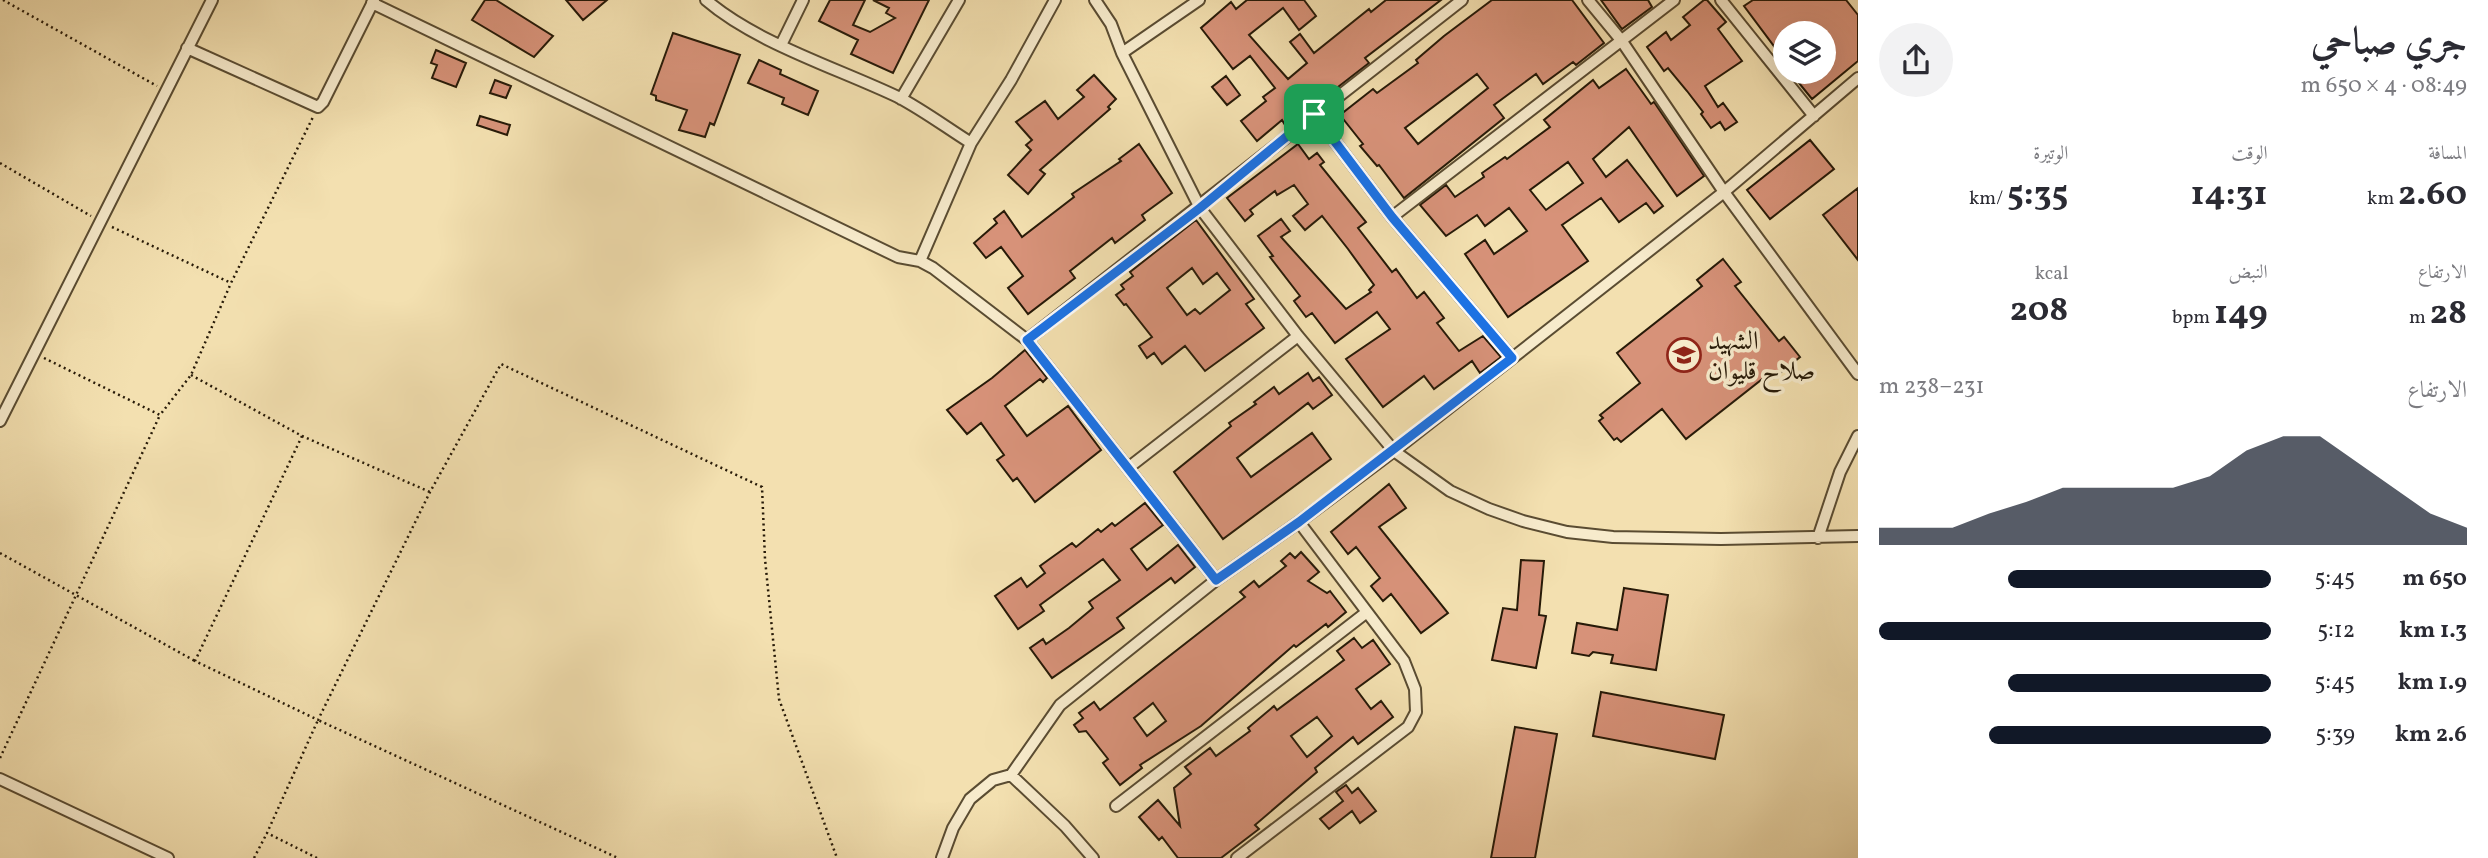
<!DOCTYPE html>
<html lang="ar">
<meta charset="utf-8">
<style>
:root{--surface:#fff;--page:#f2f2f3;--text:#2b2b33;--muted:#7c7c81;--accent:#111827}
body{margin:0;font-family:Vollkorn,Amiri,serif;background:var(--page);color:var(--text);direction:rtl;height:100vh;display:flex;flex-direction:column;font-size:26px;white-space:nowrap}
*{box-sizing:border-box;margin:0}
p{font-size:23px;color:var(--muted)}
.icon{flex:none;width:38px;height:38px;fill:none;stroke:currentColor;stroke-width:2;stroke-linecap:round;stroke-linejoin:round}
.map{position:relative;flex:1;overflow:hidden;direction:ltr}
.panel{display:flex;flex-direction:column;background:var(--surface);width:630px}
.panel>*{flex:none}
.buttons{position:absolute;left:1773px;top:21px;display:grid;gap:14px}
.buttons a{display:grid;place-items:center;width:63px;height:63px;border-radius:50%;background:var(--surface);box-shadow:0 7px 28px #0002;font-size:35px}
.pin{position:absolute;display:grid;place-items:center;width:60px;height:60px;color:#fff;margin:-30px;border-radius:14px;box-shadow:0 4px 10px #0006}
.round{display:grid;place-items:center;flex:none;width:74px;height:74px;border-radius:37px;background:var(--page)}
.summary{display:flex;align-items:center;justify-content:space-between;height:119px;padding:0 21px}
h1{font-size:38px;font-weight:700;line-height:52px}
.metrics{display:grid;grid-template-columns:repeat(3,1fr);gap:10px;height:119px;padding:7px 21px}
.metrics div{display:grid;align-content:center}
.metrics b{font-size:35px;font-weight:700}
.metrics small{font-size:19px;font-weight:400}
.metrics p{font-size:19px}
.chart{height:196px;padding:14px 21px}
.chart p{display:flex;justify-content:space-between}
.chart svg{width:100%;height:126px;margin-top:7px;fill:var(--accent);opacity:.7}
ul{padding:0 21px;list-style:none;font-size:23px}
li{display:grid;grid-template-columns:112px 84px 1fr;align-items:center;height:52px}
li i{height:18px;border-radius:9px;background:var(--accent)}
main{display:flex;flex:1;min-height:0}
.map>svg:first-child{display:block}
</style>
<main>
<section class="panel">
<div class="summary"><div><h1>جري صباحي</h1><p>08:49 · 4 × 650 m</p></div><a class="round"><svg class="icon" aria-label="share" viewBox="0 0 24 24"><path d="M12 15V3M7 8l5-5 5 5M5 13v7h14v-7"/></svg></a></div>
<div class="metrics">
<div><p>المسافة</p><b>2.60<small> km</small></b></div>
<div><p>الوقت</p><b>14:31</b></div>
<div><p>الوتيرة</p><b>5:35<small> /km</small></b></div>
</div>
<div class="metrics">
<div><p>الارتفاع</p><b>28<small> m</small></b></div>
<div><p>النبض</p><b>149<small> bpm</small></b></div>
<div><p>kcal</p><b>208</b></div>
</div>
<div class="chart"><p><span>الارتفاع</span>231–238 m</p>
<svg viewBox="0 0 160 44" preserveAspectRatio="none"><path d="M0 44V38L10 38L20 38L30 33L40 29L50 24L60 24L70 24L80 24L90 20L100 11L110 6L120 6L130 15L140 24L150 33L160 38V44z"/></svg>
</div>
<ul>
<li><b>650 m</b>5:45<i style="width:67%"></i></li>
<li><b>1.3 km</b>5:12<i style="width:100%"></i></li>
<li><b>1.9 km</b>5:45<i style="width:67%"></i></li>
<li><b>2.6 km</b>5:39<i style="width:72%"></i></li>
</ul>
</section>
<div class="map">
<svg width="1858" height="858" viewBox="0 0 1858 858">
<rect width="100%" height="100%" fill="#f3e0b0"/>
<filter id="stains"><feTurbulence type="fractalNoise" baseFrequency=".00286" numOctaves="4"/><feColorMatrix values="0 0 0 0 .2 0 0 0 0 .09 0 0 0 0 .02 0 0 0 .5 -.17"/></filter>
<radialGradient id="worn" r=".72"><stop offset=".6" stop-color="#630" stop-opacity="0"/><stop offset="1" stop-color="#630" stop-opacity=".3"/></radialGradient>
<!-- building -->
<path fill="#d79279" stroke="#271a08" stroke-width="2" fill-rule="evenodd" d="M 485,0 L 496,0 L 553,36 L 534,57 L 472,20 Z
M 566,0 L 607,0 L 583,20 Z
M 830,0 L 865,0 L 853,25 L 870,32 L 895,18 L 886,13 L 889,8 L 873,0 L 929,0 L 893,73 L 851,54 L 858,40 L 819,21 Z
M 1247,0 L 1304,0 L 1316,16 L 1299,30 L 1283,8 L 1249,35 L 1288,79 L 1307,63 L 1290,42 L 1300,34 L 1314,53 L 1369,9 L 1371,12 L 1386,0 L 1441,0 L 1365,58 L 1369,63 L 1316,104 L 1314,102 L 1285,125 L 1282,120 L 1257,141 L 1241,121 L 1266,101 L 1263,97 L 1275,88 L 1250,56 L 1233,69 L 1201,28 L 1231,2 L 1236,9 Z
M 1492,0 L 1572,0 L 1604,43 L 1576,65 L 1573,62 L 1543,84 L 1536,74 L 1494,105 L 1504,118 L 1404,198 L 1379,165 L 1377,166 L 1360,146 L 1363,144 L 1340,115 L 1373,89 L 1377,93 L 1418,63 L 1416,60 L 1444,36 ZM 1477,74 L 1488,88 L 1418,144 L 1405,128 Z
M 1601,0 L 1648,0 L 1652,7 L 1622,29 Z
M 1704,0 L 1707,0 L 1726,22 L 1718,29 L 1742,61 L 1705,86 L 1718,107 L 1723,103 L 1737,122 L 1725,130 L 1720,122 L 1711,128 L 1701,114 L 1703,112 L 1687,91 L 1668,68 L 1664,71 L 1647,47 L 1666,32 L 1671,40 L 1690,25 L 1683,17 Z
M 1753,0 L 1846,0 L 1858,15 L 1858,61 L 1812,99 L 1790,72 L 1824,72 L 1824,33 L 1785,33 L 1785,61 L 1744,6 Z
M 673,33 L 740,55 L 714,125 L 710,123 L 705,137 L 679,130 L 687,110 L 656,100 L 656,96 L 651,94 Z
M 436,50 L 466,63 L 456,87 L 432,78 L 437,65 L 431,63 Z
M 759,60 L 781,70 L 780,74 L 818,91 L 808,115 L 782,104 L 784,98 L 748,83 Z
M 1626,69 L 1651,104 L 1654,102 L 1704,176 L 1677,196 L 1629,127 L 1593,159 L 1606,177 L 1627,160 L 1663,206 L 1654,213 L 1646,203 L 1619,222 L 1601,198 L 1562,225 L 1588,261 L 1508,317 L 1465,254 L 1485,240 L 1494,254 L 1527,231 L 1509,208 L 1485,226 L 1477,215 L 1446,236 L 1420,205 L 1446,185 L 1455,197 L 1484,177 L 1482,173 L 1505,157 L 1507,159 L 1550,127 L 1544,120 L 1593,80 L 1599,88 ZM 1568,162 L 1583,183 L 1546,210 L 1530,190 Z
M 1094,75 L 1116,99 L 1108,107 L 1110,109 L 1040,170 L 1045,174 L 1028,194 L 1008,175 L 1031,150 L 1026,145 L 1032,140 L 1016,122 L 1045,101 L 1058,119 L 1084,97 L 1077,90 Z
M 1226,76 L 1240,95 L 1227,105 L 1212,87 Z
M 495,80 L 511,86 L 506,98 L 490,93 Z
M 480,116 L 510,125 L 507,135 L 477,125 Z
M 1810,140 L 1834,169 L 1770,219 L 1747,190 Z
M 1139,144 L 1172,193 L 1142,215 L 1145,220 L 1115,243 L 1112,238 L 1070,271 L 1075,278 L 1028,314 L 1008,288 L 1023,276 L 1001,247 L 986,258 L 974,243 L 997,223 L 994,219 L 1004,211 L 1022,237 L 1074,197 L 1072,194 L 1121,161 L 1119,159 Z
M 1298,144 L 1309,159 L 1317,153 L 1324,162 L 1320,165 L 1366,222 L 1358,228 L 1392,272 L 1396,269 L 1417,298 L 1424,292 L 1444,318 L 1437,323 L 1459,351 L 1483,336 L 1501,357 L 1480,373 L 1472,361 L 1434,389 L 1424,376 L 1383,407 L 1346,359 L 1390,329 L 1377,312 L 1335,343 L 1312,313 L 1306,317 L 1294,301 L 1300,296 L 1270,257 L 1273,256 L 1258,236 L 1281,219 L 1290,231 L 1281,237 L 1346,309 L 1371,292 L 1369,290 L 1374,285 L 1348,249 L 1322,216 L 1305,230 L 1293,216 L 1308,204 L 1294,185 L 1277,195 L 1275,191 L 1250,210 L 1253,214 L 1245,221 L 1227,198 Z
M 1858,188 L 1858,260 L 1823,215 Z
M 1196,220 L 1254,299 L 1246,304 L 1264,328 L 1205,371 L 1185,346 L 1162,364 L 1154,353 L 1147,358 L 1139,346 L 1152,337 L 1126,304 L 1124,305 L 1116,295 L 1124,289 L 1121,285 L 1133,276 L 1130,272 ZM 1192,268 L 1203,284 L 1217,273 L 1230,290 L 1200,314 L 1195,309 L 1187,315 L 1167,288 Z
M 1723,259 L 1741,282 L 1735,286 L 1779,341 L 1784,337 L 1800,357 L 1774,378 L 1770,373 L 1686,439 L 1662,409 L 1621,442 L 1617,438 L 1614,440 L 1599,421 L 1603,418 L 1600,415 L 1640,383 L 1617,353 L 1702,286 L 1697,280 Z
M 1025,350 L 1047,378 L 1043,382 L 1040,379 L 1005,406 L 1027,436 L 1068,406 L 1101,450 L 1035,502 L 1017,478 L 1013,481 L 997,460 L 1004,455 L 981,423 L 967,434 L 947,410 L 992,378 Z
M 1308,373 L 1313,381 L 1319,377 L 1332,395 L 1313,409 L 1308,403 L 1237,458 L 1251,477 L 1312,433 L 1331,459 L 1223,539 L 1174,472 L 1231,426 L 1229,423 L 1256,404 L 1254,402 L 1274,387 L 1279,394 Z
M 1389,484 L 1406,508 L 1379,527 L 1448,613 L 1421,633 L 1391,594 L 1383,601 L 1371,586 L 1380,578 L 1356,547 L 1348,554 L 1331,532 Z
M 1145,503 L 1163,525 L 1131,549 L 1147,570 L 1178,545 L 1195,567 L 1175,583 L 1171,578 L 1117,618 L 1124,628 L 1052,678 L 1030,648 L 1043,639 L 1046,644 L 1069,628 L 1093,608 L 1089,602 L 1120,580 L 1103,559 L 1040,605 L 1044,611 L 1018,629 L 995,596 L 1021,578 L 1027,587 L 1045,573 L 1040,566 L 1051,558 L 1072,543 L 1076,547 L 1098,529 L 1101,532 L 1112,523 L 1115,526 Z
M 1301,552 L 1319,572 L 1308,581 L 1327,593 L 1330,591 L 1346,612 L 1328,627 L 1326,624 L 1296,647 L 1294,645 L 1201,726 L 1140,765 L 1142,768 L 1120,785 L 1103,763 L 1108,759 L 1086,731 L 1079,732 L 1074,725 L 1083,718 L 1079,713 L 1094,702 L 1100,710 L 1245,597 L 1240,592 L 1254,581 L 1259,587 L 1286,566 L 1281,561 L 1290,553 L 1295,558 ZM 1153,703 L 1166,721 L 1147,736 L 1134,718 Z
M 1521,560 L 1544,561 L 1539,615 L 1546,616 L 1536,668 L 1492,660 L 1503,608 L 1517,610 Z
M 1624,588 L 1668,595 L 1656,670 L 1611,663 L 1613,655 L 1593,652 L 1589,656 L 1572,653 L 1577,623 L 1617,630 Z
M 1354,638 L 1362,648 L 1373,640 L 1390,664 L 1356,689 L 1371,709 L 1381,701 L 1393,717 L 1358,744 L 1353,737 L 1315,768 L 1317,772 L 1255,825 L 1259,829 L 1221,858 L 1178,858 L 1162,837 L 1159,840 L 1139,817 L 1158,800 L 1180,826 L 1174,788 L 1191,774 L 1185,767 L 1210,748 L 1216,756 L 1250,731 L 1248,728 L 1274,706 L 1277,710 L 1344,660 L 1337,651 ZM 1317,717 L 1332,736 L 1307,757 L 1291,736 Z
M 1601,692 L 1724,715 L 1715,759 L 1593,736 Z
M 1515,727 L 1557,734 L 1535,858 L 1491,858 Z
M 1346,785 L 1352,793 L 1358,788 L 1376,811 L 1360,823 L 1352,811 L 1329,829 L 1320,819 L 1343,801 L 1336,792 Z"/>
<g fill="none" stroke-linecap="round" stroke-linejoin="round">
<!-- street casing -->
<g stroke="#5a4c32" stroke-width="14">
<path id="street" d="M 706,0 C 756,43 837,68 898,97 C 923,110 947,128 971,143
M 1055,0 L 1011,80 L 971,143 L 920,261 L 933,268 L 1027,340 L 1216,580
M 1095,0 L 1111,24 L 1122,53 L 1200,208 L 1298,336 L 1394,451 L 1450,491 L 1489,509 L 1523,521 L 1567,532 L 1613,537 L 1721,539 L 1858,536
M 1588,0 L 1621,40 L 1724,192 L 1858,374
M 1721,0 L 1814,116
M 372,3 L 898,257 L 920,261
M 781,45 L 803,0
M 187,48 L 318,107 L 323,102 L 374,0
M 1122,53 L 1199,0
M 901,99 L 959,0
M 1314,114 L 1392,217 L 1512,358
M 1392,217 L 1674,0
M 1027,340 L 1462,0
M 0,421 L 212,0
M 1128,468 L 1298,336
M 1818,538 L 1840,472 L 1858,436
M 1011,775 L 1065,826 L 1093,858
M 0,779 L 168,858
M 1116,806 L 1367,612
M 942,858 L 953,828 L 970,799 L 993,780 L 1011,775 L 1060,705 L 1216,580 L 1299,522 L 1394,451 L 1724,192 L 1858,78
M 1237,858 L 1408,727 L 1416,712 L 1415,689 L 1404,661 L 1299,522"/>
</g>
<!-- path -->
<path stroke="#271a08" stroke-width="2.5" stroke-dasharray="2 3.5" stroke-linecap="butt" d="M 3,0 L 157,86
M 0,163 L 91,216
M 112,227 L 231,283 L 313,117
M 44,358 L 160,415 L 191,375 L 231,283
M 191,375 L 302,436 L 430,492
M 302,436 L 195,661 L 318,720 L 430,492 L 501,364 L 762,487 L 765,559 L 779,699 L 837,858
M 0,553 L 195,661
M 0,758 L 160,415
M 254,858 L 267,833
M 317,858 L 267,833 L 318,720 L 618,858"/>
<!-- street -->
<use href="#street" stroke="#f7ebcc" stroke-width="10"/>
</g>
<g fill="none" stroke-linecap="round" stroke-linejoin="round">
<!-- route casing -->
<g stroke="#fff" stroke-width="14">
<path id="route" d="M 1314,114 L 1392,217 L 1512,358 L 1299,522 L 1216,580 L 1027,340 L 1200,208 Z"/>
</g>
<!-- route -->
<use href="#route" stroke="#1a73e8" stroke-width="9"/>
</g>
<!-- icons -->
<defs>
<g id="school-ring" transform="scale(1.75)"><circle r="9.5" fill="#f7ebcc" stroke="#8f2418" stroke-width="1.5"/><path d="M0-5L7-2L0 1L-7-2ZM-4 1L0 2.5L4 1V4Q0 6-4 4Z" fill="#8f2418"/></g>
</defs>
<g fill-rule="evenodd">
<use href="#school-ring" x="1684" y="355"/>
</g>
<g text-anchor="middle" stroke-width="7" stroke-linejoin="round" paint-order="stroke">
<!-- poi labels -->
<g font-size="26" fill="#271a08" stroke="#f7ebcc" text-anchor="start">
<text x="1708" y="349">الشهيد<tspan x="1708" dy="30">صلاح قليوان</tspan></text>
</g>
</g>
<rect width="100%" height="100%" filter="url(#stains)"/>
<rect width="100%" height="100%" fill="url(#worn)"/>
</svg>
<div class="buttons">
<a><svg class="icon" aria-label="layers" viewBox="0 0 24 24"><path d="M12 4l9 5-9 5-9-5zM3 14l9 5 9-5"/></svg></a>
</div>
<div class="pin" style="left:1314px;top:114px;background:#1e9e55"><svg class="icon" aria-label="arrive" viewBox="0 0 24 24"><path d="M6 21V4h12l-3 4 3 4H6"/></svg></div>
</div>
</main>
